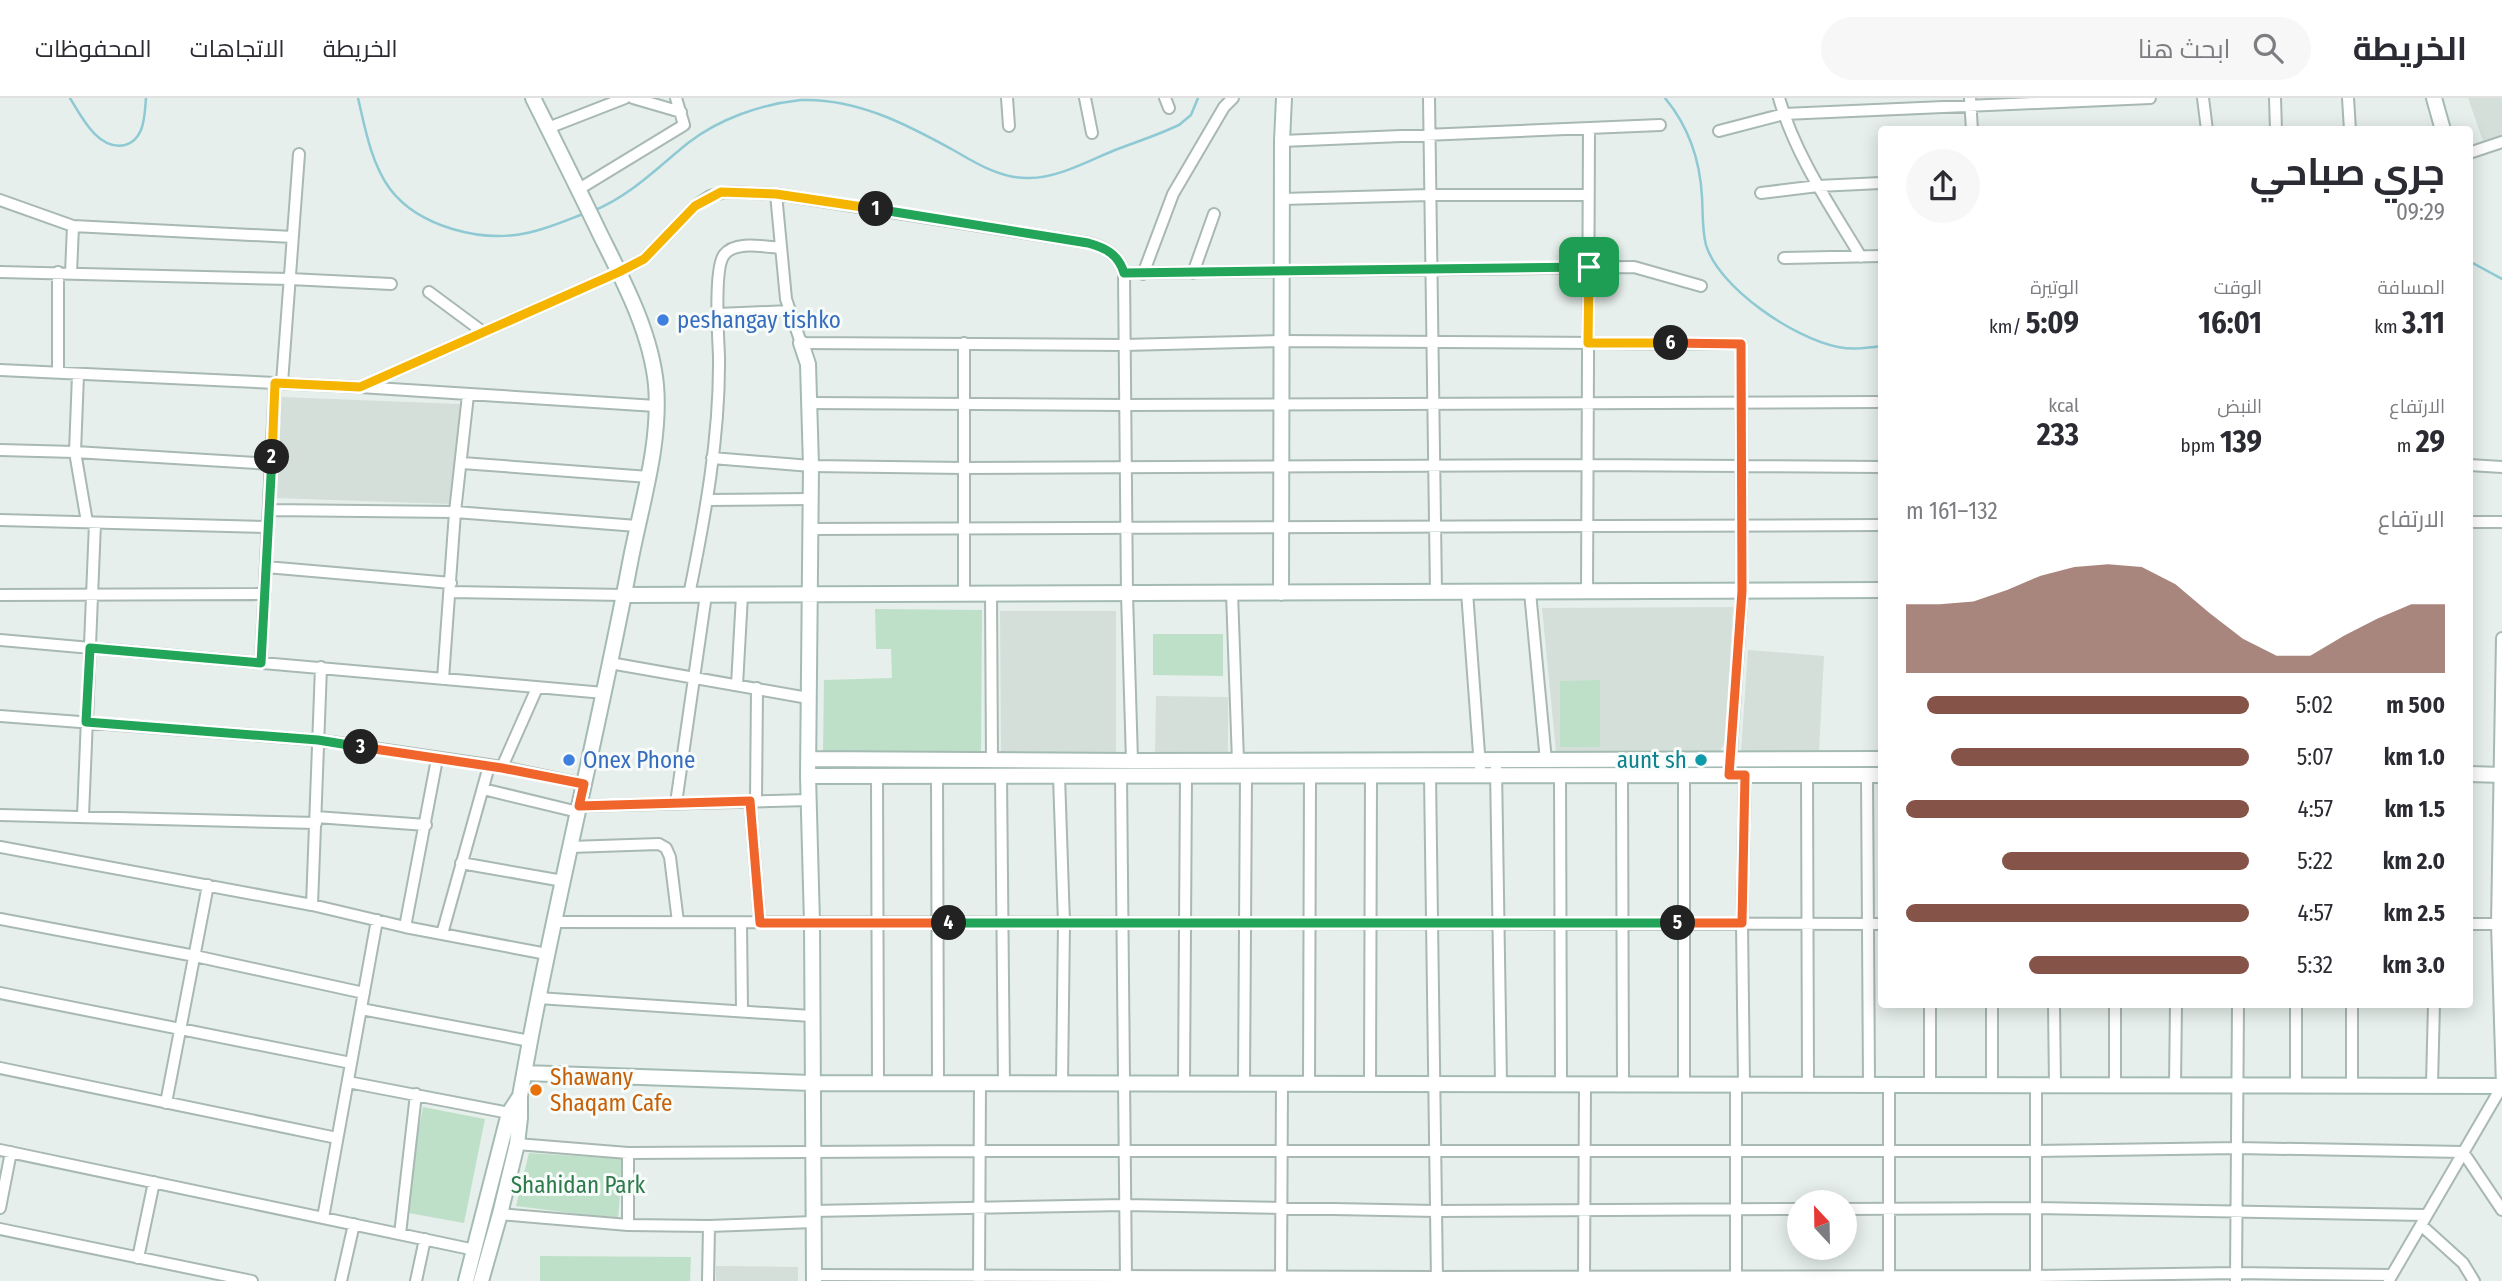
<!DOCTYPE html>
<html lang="ar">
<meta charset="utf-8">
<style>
:root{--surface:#fff;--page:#f7f7f7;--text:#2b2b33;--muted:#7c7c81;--line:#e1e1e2;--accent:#855347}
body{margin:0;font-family:"Fira Sans Condensed",Cairo,sans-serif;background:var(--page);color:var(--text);direction:rtl;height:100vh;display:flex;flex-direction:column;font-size:26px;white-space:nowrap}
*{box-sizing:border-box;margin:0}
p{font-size:23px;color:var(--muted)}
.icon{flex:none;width:38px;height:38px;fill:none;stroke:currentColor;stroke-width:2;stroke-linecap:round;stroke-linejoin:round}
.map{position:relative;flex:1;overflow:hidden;direction:ltr}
.drawer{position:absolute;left:1878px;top:28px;width:595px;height:882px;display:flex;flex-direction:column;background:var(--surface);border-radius:7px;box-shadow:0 4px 18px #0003;direction:rtl}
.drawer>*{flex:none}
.needle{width:46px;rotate:338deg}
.controls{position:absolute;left:1787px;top:1092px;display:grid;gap:14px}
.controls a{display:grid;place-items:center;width:70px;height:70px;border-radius:50%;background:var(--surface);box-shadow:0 4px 18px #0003;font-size:35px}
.pin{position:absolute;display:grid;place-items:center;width:60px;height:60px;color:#fff;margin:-30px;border-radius:14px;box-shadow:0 4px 10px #0006}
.km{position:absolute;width:35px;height:35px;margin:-18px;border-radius:50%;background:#222;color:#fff;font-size:19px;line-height:35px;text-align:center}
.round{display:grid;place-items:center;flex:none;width:74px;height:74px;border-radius:37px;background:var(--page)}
.overview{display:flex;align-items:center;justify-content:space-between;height:119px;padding:0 28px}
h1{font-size:38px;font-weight:700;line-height:52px}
.metrics{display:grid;grid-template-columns:repeat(3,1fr);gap:10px;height:119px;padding:7px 28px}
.metrics div{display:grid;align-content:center}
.metrics b{font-size:30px;font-weight:700}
.metrics small{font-size:19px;font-weight:400}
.metrics p{font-size:19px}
.chart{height:196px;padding:14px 28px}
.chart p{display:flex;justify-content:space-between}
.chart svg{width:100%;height:126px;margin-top:7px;fill:var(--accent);opacity:.7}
ul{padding:0 28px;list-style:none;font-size:23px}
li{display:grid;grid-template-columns:112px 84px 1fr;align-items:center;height:52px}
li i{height:18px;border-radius:9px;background:var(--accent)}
header{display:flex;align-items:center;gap:42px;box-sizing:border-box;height:98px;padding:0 35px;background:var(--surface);border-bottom:2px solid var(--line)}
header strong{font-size:33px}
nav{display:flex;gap:38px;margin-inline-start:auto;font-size:24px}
.search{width:490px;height:63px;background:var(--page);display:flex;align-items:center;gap:18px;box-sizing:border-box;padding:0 24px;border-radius:38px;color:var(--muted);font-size:26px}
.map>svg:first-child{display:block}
</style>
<header>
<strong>الخريطة</strong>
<div class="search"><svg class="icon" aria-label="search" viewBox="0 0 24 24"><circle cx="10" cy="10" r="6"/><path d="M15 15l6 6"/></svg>ابحث هنا</div>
<nav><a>الخريطة</a><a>الاتجاهات</a><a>المحفوظات</a></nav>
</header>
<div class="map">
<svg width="2502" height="1183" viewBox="0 0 2502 1183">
<rect width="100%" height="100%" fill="#e6efeb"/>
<!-- built -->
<path fill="#d4dfda" d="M 2468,0 L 2502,0 L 2502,37 L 2483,43 Z
M 281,299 L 460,306 L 450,406 L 275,400 Z
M 1733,509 L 1726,643 L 1720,653 L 1556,654 L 1542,510 Z
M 1000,513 L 1116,513 L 1116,655 L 1001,656 Z
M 1748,552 L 1824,558 L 1819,653 L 1741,653 Z
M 1156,598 L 1228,599 L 1228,654 L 1155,655 Z
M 716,1168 L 798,1169 L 798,1183 L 716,1183 Z"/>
<!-- green -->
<path fill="#bfe0c8" d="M 875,511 L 982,512 L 981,655 L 823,655 L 824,582 L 892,580 L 891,551 L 876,551 Z
M 1153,536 L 1223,536 L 1223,578 L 1153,577 Z
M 1600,582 L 1600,649 L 1560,649 L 1560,583 Z
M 423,1009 L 485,1021 L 464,1125 L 403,1114 Z
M 529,1055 L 623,1061 L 618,1121 L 516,1108 Z
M 540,1158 L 691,1159 L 690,1183 L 540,1183 Z"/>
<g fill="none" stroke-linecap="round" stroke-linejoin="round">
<!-- stream -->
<path stroke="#8ec9d4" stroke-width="2.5" d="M 70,0 C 81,18 98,53 125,47 C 133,45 138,39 141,32 C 145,22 145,11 146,0
M 358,0 C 365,30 371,65 390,91 C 419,129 482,145 527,135 C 547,131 565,123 583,116
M 1665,0 C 1689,29 1700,61 1702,99 C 1703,115 1702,132 1706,147 C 1719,190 1795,241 1838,249 C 1853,252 1867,250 1881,248
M 593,113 C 630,98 657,70 688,45 C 719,21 761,6 801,2 C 857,0 908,27 955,53 C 977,66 1002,81 1029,80 C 1058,80 1088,63 1115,52 C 1136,44 1158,37 1179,27 L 1191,17 L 1198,0
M 2469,163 L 2502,181"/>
<!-- street casing -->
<g stroke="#a8b8b2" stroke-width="14">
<path id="street" d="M 633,0 L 681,14
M 1007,0 L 1009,28
M 1085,0 L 1092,35
M 1165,0 L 1169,10
M 1429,0 L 1436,494
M 1779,0 C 1795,57 1831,109 1861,159
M 1970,0 L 1972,32
M 2203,0 L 2207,32
M 2275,0 L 2276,32
M 2348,0 L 2350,32
M 548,30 L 625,0
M 1719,33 L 1784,16 L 2150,0
M 1282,43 L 1660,27
M 2469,55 L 2502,44
M 579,91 L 684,27 L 676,0
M 1761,95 L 1818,88 L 1881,85
M 776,96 L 786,201 L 801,245 L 1124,247 L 1282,243 L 1741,246 L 1742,493 L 1730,667
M 1282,101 L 1430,97 L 1588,97
M 0,102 L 73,128 L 293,139
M 1784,160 L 1881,158
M 0,174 L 290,181 L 391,186
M 58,174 L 58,275
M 71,175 L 73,128
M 1124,175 L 1634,169 L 1701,188
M 1193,175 L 1214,116
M 1143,176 L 1173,96 L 1224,9 L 1233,0
M 429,194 L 483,234
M 718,216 L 790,213
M 964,245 L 964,496
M 0,272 L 360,289 L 656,308
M 78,277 L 75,354 L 87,424
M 282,285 L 299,56
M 360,289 L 619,174 L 644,161 L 695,108 L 710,98 L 726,94 L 776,96 L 1089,145 C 1106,150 1118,156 1124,175 L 1127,496 L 1132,663
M 809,305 L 1124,307 L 1877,304
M 0,352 L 75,354 L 271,366
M 712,360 L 811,368 L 964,370 L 1587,367 L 1881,369
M 462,365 L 649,379
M 2469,367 L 2502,369
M 708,402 L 810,401
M 269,412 L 455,414 L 637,428
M 0,422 L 268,429
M 2469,424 L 2502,424
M 811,431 L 1881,427
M 266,469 L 451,485
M 450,494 L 624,497
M 1467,494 L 1480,669
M 1530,494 L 1546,663
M 1587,494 L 1589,31
M 1232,495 L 1238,663
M 991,496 L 992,663
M 0,497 L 265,496
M 689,497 C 705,419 720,338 719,258 C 718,238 714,170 724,157 C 735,142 765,149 781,150
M 0,542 L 604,595
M 261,565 L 275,285
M 610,565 L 808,600
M 443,581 L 455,414 L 468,297
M 737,587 L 742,497
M 0,618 L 318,642 L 502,669 L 584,686
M 502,669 L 537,590
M 1496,670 L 1501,985
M 1807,676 L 1808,986
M 1001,677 L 1004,985
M 1121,677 L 1126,1183
M 1430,677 L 1437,1183
M 1560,677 L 1561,986
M 1622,677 L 1623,986
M 1867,677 L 1869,986
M 877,678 L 878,985
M 937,678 L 938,985
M 1059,678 L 1064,825 L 1062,985
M 483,691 L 578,714
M 750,703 L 760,825
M 756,703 L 757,590
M 676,705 L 706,497
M 579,708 L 809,702
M 0,717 L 316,725
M 83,718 L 95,425
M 316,719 L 426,727
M 0,749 L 312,807 L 405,829 L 547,856
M 570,749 L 659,746 L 666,750 L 670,759 L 678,824
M 461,765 L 563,783
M 312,807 L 321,569
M 0,821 L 195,858 L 364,895
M 554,824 L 1881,826
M 741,825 L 742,913
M 2469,826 L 2502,826
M 405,829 L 437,661
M 442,836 L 489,668
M 0,895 L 351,965
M 538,900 L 811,918
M 2054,906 L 2055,986
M 2115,906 L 2115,987
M 2352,906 L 2352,987
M 361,911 L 530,943
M 0,970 L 337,1040
M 348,984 L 509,1015
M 1184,985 L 1186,677
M 1244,985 L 1246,677
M 1309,985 L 1310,677
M 1370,985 L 1371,677
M 1684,986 L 1684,678
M 1736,986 L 1736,1183
M 1744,986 L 1742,825 L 1745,677
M 1889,986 L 1889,1183
M 1930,986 L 1930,906
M 1992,986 L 1992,906
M 2036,986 L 2036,1183
M 2296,986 L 2296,906
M 2432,986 L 2434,906
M 2175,987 L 2176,906
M 166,1005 L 208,787
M 517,1046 L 628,1055 L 980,1053 L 2036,1053 L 2237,1050 L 2463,1054 L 2502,1112
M 0,1052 L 475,1152
M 0,1110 L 11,1054
M 1844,1111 L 2036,1110 L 2426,1117
M 813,1113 L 1125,1107 L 1436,1113 L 1799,1111
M 500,1116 L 628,1127 L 709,1128 L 813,1124
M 323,1120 L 377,822
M 628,1127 L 628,1055
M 2421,1127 L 2463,1165 L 2474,1183
M 0,1131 L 252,1183
M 400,1136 L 416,996
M 138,1160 L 154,1084
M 814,1177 L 1437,1179 L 2036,1178 L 2237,1175 L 2392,1177
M 979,1182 L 980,985
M 1281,1182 L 1282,985
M 2389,1182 L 2502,988 L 2497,826 L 2502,540
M 341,1183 L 354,1126
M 416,1183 L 425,1141
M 708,1183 L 709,1128
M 1584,1183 L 1585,986
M 2236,1183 L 2238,906"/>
</g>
<!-- secondary casing -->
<g stroke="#a4bbb3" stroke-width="18">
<path id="secondary" d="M 2434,0 L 2443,32
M 801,245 L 808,266 L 811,368 L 808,678 L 812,825 L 814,1183
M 1281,495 L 1282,43 L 1284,0
M 624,497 L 1881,492
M 809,661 L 1132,663 L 1881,661
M 2469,676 L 2502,677
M 808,678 L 1881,677
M 524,975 L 811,985 L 2502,988
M 466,1183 L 509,1015 L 520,998
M 481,1183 L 500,1116 L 517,1046 L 520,1020 L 520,998 L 530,943 C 560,783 600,625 630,465 C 641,407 661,346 656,287 C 651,235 624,184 601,138 C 579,92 556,46 533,0"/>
</g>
<!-- street -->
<use href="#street" stroke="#fff" stroke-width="10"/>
<!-- secondary -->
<use href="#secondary" stroke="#fff" stroke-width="14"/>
</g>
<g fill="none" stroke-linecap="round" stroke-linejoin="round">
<!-- split-1 casing -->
<g stroke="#fff" stroke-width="14">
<path id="split-1" d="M 876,111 L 1088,145 C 1106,150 1118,156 1124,175 L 1589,169"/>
</g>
<!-- split-2 casing -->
<g stroke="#fff" stroke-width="14">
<path id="split-2" d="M 272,359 L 275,285 L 360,289 L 619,174 L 644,161 L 695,108 L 721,94 L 776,96 L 876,111"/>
</g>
<!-- split-3 casing -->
<g stroke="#fff" stroke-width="14">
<path id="split-3" d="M 272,359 L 261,565 L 90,550 L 86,624 L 318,642 L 361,649"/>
</g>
<!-- split-4 casing -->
<g stroke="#fff" stroke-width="14">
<path id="split-4" d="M 361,649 L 502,670 L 584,686 L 579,708 L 750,703 L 760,825 L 949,825"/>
</g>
<!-- split-5 casing -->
<g stroke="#fff" stroke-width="14">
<path id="split-5" d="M 949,825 L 1678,825"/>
</g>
<!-- split-6 casing -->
<g stroke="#fff" stroke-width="14">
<path id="split-6" d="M 1671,245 L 1741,246 L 1742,493 L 1729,677 L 1745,677 L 1742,825 L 1678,825"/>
</g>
<!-- split-7 casing -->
<g stroke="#fff" stroke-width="14">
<path id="split-7" d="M 1589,169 L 1588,245 L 1671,245"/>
</g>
<!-- split-1 -->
<use href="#split-1" stroke="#22a559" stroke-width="9"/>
<!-- split-2 -->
<use href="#split-2" stroke="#f5b400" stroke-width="9"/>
<!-- split-3 -->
<use href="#split-3" stroke="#22a559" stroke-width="9"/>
<!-- split-4 -->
<use href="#split-4" stroke="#f0652b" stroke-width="9"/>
<!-- split-5 -->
<use href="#split-5" stroke="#22a559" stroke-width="9"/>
<!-- split-6 -->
<use href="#split-6" stroke="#f0652b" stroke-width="9"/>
<!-- split-7 -->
<use href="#split-7" stroke="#f5b400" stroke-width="9"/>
</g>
<!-- markers -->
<g fill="#3f7fe0" stroke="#f7fbf9" stroke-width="2.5">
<circle cx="663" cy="222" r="7"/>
<circle cx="569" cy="662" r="7"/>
</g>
<circle fill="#0f9aa8" stroke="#f7fbf9" stroke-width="2.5" cx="1701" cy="662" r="7"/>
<circle fill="#e8710a" stroke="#f7fbf9" stroke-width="2.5" cx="536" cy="992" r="7"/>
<g text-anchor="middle" stroke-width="6" stroke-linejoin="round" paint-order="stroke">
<!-- shop labels -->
<g font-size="23" fill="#366cbe" stroke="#f7fbf9" text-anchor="start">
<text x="677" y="230">peshangay tishko</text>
<text x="583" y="670">Onex Phone</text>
</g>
<!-- culture labels -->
<g font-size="23" fill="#0d838f" stroke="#f7fbf9" text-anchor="end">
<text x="1687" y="670">aunt sh</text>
</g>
<!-- food labels -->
<g font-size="23" fill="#c56008" stroke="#f7fbf9" text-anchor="start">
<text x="550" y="987">Shawany<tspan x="550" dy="26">Shaqam Cafe</tspan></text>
</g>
<!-- park labels -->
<g font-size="23" fill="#2d7a4b" stroke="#f7fbf9">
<text x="578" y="1095">Shahidan Park</text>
</g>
</g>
</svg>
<div class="controls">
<a><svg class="needle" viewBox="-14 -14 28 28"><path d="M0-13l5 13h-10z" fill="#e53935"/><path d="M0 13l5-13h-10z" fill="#7c7c81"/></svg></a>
</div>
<div class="pin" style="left:1589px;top:169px;background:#1e9e55"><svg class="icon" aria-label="arrive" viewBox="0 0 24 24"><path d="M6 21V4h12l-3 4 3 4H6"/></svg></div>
<b class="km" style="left:876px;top:111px">1</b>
<b class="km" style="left:272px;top:359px">2</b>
<b class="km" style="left:361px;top:649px">3</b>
<b class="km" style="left:949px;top:825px">4</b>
<b class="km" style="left:1678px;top:825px">5</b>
<b class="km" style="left:1671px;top:245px">6</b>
<section class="drawer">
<div class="overview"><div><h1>جري صباحي</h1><p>09:29</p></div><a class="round"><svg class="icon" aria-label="share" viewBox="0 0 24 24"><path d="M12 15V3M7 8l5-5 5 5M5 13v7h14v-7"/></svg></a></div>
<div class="metrics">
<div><p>المسافة</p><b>3.11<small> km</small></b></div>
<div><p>الوقت</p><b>16:01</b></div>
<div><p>الوتيرة</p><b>5:09<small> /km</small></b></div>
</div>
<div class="metrics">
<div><p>الارتفاع</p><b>29<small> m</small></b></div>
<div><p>النبض</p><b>139<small> bpm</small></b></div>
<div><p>kcal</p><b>233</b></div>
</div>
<div class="chart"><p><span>الارتفاع</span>132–161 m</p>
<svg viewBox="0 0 160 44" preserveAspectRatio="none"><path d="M0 44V20L10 20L20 19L30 15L40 10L50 7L60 6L70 7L80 13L90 23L100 32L110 38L120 38L130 31L140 25L150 20L160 20V44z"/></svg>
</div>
<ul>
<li><b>500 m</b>5:02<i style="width:94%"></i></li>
<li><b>1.0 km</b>5:07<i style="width:87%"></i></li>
<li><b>1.5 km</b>4:57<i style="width:100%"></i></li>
<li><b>2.0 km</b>5:22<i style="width:72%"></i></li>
<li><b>2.5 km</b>4:57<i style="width:100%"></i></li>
<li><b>3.0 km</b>5:32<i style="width:64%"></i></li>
</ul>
</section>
</div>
